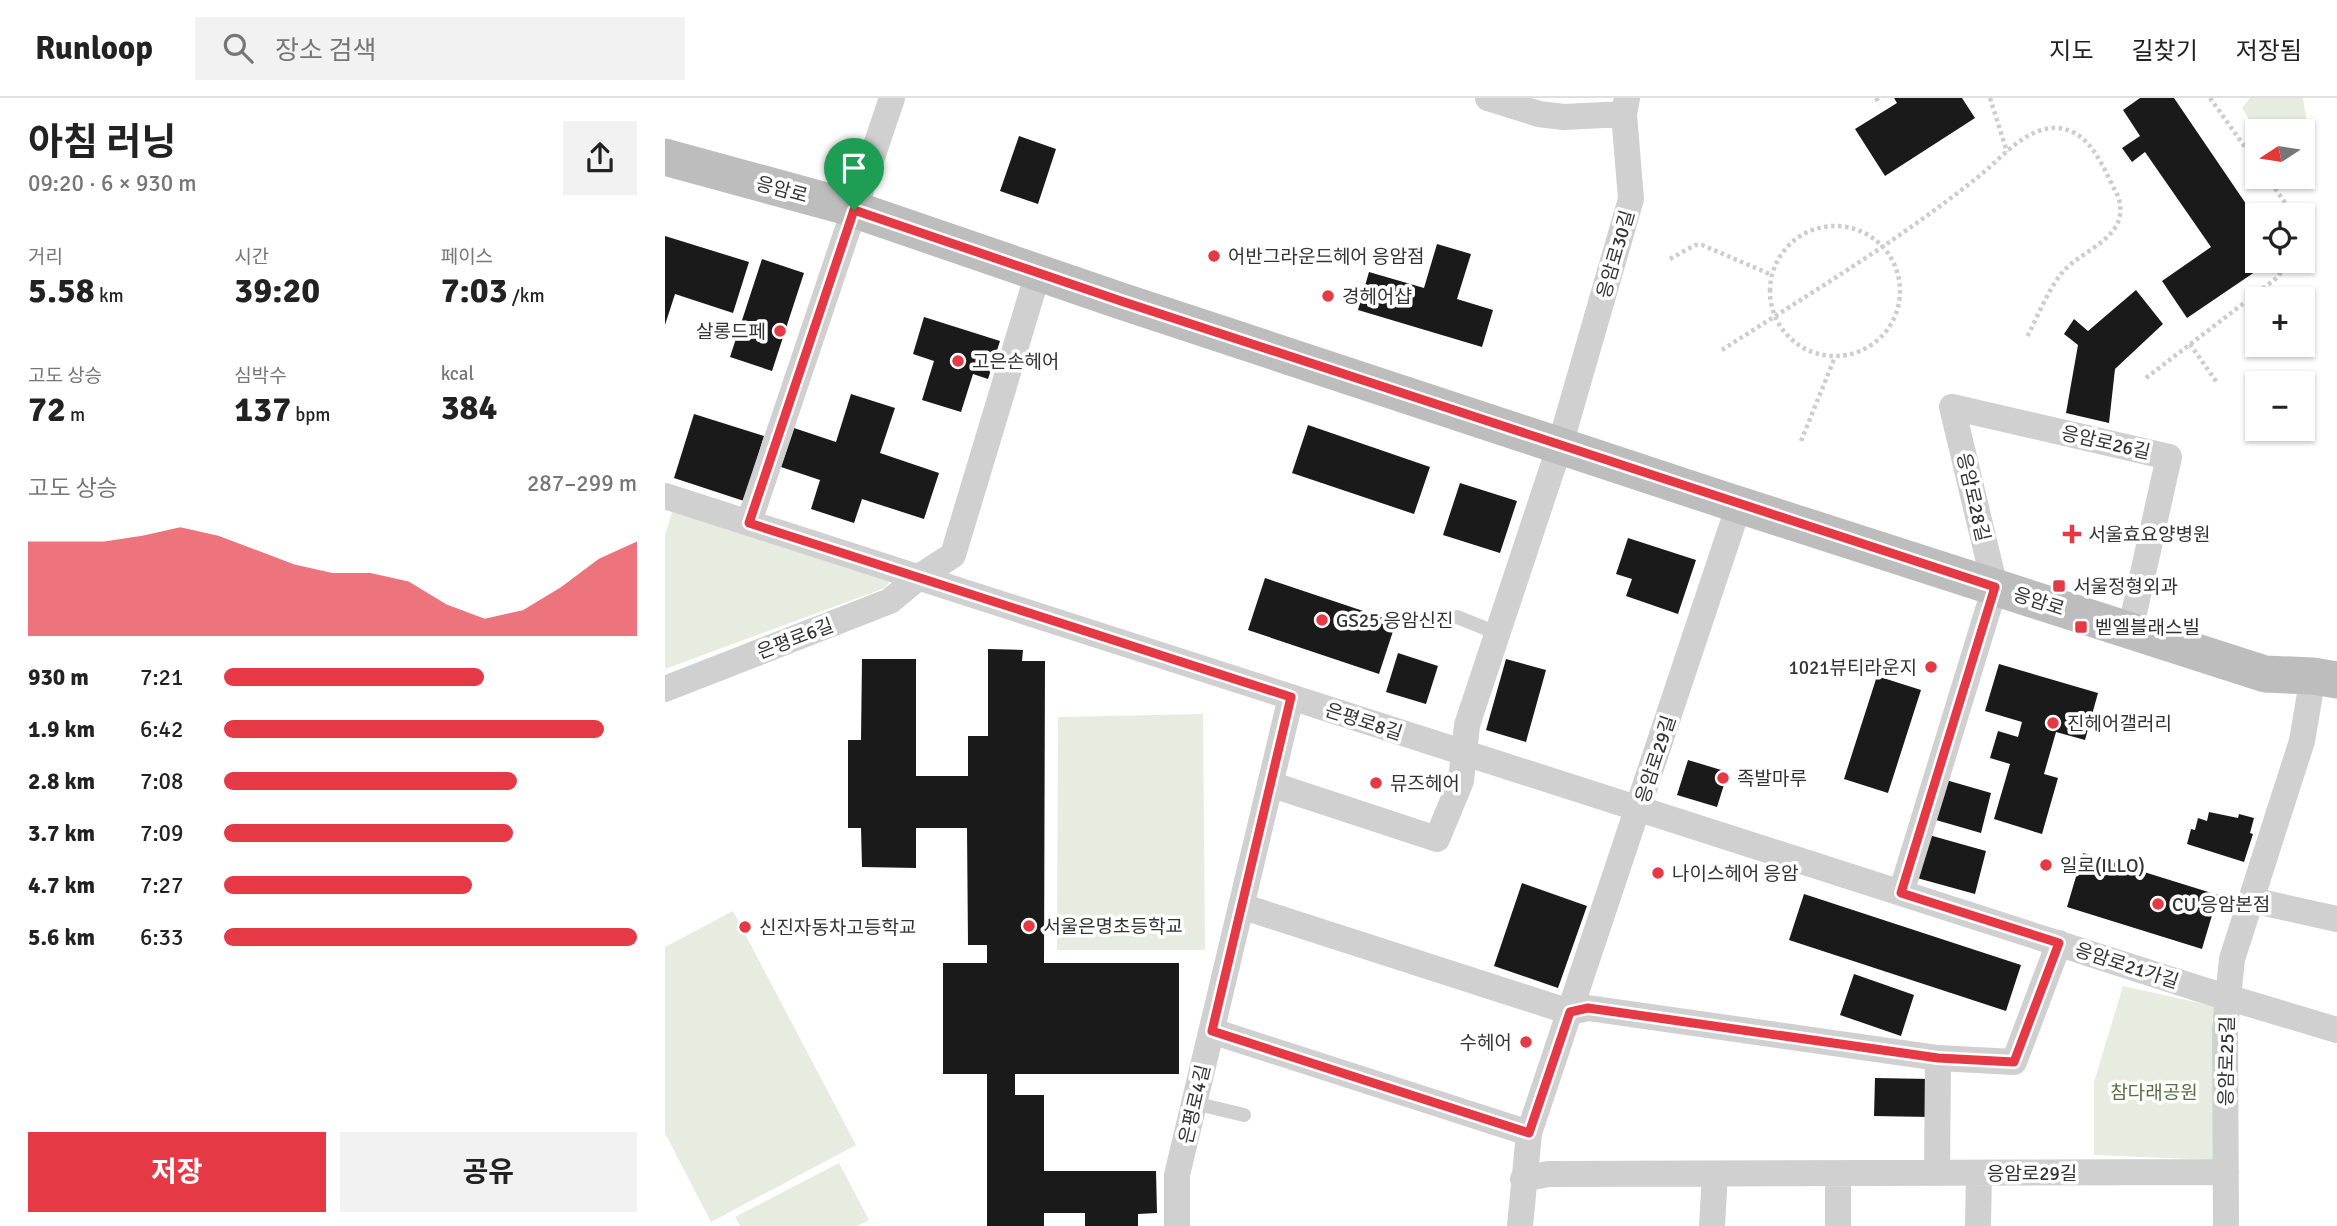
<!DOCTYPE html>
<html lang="ko">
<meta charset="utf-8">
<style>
:root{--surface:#fff;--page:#f2f2f2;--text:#222;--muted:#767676;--line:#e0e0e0;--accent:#e63946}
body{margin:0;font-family:Signika,"Noto Sans KR",sans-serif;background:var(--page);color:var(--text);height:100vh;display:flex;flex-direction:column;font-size:26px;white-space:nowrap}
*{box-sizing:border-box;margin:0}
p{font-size:23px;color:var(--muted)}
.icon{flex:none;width:38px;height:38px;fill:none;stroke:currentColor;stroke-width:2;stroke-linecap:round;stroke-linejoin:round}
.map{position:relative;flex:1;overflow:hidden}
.drawer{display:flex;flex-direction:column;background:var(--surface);width:665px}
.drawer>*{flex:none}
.needle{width:46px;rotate:258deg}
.buttons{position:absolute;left:1580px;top:21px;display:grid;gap:14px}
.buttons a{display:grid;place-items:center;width:70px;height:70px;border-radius:0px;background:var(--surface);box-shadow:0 2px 5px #0004;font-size:35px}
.pin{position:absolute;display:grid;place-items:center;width:60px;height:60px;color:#fff;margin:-72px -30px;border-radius:50% 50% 50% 0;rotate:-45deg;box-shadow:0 0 7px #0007}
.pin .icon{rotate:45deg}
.round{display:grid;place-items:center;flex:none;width:74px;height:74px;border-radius:0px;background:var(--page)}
.head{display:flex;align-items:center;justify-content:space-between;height:119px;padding:0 28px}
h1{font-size:38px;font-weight:700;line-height:52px}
.metrics{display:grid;grid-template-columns:repeat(3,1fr);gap:10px;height:119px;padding:7px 28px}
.metrics div{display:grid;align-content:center}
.metrics b{font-size:35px;font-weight:700}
.metrics small{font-size:19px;font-weight:400}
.metrics p{font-size:19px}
.chart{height:196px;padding:14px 28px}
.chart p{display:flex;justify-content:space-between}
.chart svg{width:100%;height:126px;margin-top:7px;fill:var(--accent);opacity:.7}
.cta{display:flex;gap:14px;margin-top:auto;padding:14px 28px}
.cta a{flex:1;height:80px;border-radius:0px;background:var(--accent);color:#fff;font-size:28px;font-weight:700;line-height:80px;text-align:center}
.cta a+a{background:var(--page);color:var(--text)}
ul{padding:0 28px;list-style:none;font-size:23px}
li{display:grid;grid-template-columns:112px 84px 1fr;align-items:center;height:52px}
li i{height:18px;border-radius:9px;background:var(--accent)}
header{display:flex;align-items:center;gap:42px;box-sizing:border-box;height:98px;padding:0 35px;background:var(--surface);border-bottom:2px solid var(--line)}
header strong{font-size:33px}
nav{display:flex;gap:38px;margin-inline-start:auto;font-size:24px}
.search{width:490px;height:63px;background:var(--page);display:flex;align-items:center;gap:18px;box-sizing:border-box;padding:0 24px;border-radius:0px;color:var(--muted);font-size:26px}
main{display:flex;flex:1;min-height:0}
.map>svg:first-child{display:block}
</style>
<header>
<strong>Runloop</strong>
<div class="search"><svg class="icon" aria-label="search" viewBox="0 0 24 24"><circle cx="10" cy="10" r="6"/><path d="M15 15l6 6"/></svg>장소 검색</div>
<nav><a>지도</a><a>길찾기</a><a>저장됨</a></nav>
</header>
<main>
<section class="drawer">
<div class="head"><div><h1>아침 러닝</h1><p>09:20 · 6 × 930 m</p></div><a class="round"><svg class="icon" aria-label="share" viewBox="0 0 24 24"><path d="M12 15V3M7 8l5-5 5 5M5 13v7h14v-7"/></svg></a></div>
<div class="metrics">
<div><p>거리</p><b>5.58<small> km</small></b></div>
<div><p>시간</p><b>39:20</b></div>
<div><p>페이스</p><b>7:03<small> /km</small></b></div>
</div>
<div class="metrics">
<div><p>고도 상승</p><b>72<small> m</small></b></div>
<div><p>심박수</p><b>137<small> bpm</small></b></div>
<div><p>kcal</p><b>384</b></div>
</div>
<div class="chart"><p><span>고도 상승</span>287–299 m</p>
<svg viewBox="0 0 160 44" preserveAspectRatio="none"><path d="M0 44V11L10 11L20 11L30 9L40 6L50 9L60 14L70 19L80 22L90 22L100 25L110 33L120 38L130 35L140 27L150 17L160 11V44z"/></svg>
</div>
<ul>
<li><b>930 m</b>7:21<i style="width:63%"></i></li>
<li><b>1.9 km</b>6:42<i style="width:92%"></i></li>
<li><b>2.8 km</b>7:08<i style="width:71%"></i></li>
<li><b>3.7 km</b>7:09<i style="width:70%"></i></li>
<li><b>4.7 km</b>7:27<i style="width:60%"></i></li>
<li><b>5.6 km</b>6:33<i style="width:100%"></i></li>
</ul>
<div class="cta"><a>저장</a><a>공유</a></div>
</section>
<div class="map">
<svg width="1672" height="1128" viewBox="0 0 1672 1128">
<rect width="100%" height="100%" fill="#fff"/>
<!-- green -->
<path fill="#e6ecdf" d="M 1585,0 L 1638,0 L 1644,38 L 1638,41 L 1638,33 L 1592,34 L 1577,10 Z
M 7,414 L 227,480 L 220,490 L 0,571 L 0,438 Z
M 538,616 L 540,852 L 392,852 L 393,619 Z
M 68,813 L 191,1047 L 46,1124 L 0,1035 L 0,849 Z
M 1458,888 L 1553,909 L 1547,922 L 1551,1062 L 1429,1057 L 1429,984 Z
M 174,1065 L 204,1122 L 192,1128 L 75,1128 L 70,1119 Z"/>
<!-- building -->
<path fill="#1a1a1a" d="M 1229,0 L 1297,0 L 1310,20 L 1220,78 L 1190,31 L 1232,5 Z
M 1475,0 L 1509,0 L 1592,122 L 1592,163 L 1606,163 L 1522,220 L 1497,183 L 1546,149 L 1480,54 L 1467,64 L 1457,50 L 1475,38 L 1458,12 Z
M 354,38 L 391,51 L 373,106 L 335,93 Z
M 0,138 L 84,164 L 68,215 L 10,196 L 0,227 Z
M 772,146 L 806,156 L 792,201 L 828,212 L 817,249 L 693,212 L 704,174 L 759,190 Z
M 97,161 L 139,175 L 107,273 L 65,259 Z
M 1471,192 L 1498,226 L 1450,271 L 1444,325 L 1401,315 L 1413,247 L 1399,236 L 1409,221 L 1423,233 Z
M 259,219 L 335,243 L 323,281 L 308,276 L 296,314 L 257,302 L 269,263 L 248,256 Z
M 186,296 L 230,310 L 215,355 L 274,375 L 259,421 L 197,401 L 189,425 L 146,411 L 155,382 L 116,369 L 129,330 L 171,344 Z
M 29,316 L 99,338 L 79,403 L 9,380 Z
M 643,327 L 765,369 L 749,416 L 627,375 Z
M 795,385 L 852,403 L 835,455 L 778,437 Z
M 963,440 L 1031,462 L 1013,516 L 961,498 L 967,481 L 951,476 Z
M 600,480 L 731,524 L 714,576 L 583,532 Z
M 323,551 L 358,552 L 357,563 L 380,563 L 379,865 L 514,865 L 514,976 L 350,976 L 350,997 L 379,997 L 379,1073 L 491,1073 L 492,1115 L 473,1116 L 473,1128 L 420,1128 L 420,1115 L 379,1115 L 379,1128 L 322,1128 L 322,976 L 278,976 L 278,865 L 322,865 L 322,847 L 303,847 L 302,730 L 251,730 L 251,770 L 197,769 L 196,730 L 183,730 L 183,642 L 196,642 L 197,561 L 251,561 L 251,678 L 303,678 L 303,638 L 323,638 Z
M 733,555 L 773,568 L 761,606 L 721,594 Z
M 841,561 L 881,572 L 861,644 L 821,632 Z
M 1334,566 L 1433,595 L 1420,642 L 1391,634 L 1379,676 L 1393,680 L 1377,736 L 1329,721 L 1345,666 L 1325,660 L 1333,633 L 1353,639 L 1357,624 L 1320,613 Z
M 1212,578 L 1256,592 L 1223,695 L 1179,681 Z
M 1023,662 L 1063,674 L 1052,709 L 1012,697 Z
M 1281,682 L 1326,695 L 1316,735 L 1271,722 Z
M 1544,714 L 1573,720 L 1574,716 L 1589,720 L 1585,735 L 1588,736 L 1579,764 L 1522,746 L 1526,731 L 1530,732 L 1533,720 L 1542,723 Z
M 1264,737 L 1321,753 L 1310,796 L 1252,780 Z
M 1418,755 L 1553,797 L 1537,851 L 1402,809 Z
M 857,785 L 922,808 L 893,890 L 829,868 Z
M 1139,796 L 1356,867 L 1341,913 L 1124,842 Z
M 1189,876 L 1249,897 L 1236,938 L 1175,917 Z
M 1210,980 L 1265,981 L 1264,1019 L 1209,1018 Z"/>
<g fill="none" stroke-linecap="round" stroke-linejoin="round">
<!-- path -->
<path stroke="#cdcdcd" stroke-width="4.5" stroke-dasharray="3.5 3.5" stroke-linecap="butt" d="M 1211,0 L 1215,6
M 1325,0 L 1342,54
M 1545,0 L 1592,66
M 1602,79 L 1621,106 L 1625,117
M1105 193a65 65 0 1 1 130 0a65 65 0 1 1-130 0Z
M 1005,161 L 1030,147 L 1037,147 L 1107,177
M 1525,246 L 1553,286
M 1057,252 C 1144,196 1233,143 1313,79 C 1336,61 1361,28 1393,30 C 1427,33 1438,71 1453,98 C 1467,140 1417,150 1396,176 C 1382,194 1373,218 1362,239
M 1481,280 L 1613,179 L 1622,163
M 1136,343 L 1170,259"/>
<!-- lane -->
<path stroke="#d0d0d0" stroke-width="14" d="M 792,519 L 832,535
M 529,1005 L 579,1017"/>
<!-- street -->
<path stroke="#d0d0d0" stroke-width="26" d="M 823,0 L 874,16 L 899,19 L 959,16
M 0,398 L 1538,892 L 1672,932
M 84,424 L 227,0
M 0,591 L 225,503 L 254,479 L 288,457 L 373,175
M 605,686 L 772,741 L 796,683 L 802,627 L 895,347 L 966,101 L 959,16 L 962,0
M 1236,795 L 1330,489 L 1287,309 L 1504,359 L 1465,533
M 1586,802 L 1672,821
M 576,808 L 905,914 L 923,910 L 1273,960 L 1349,964 L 1394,845
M 547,933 L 864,1035
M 1272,1075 L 1273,960
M 858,1081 L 883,1076 L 1561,1074
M 512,1128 L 512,1077 L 626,599
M 855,1128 L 864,1035 L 1074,407
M 1047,1128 L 1050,1076
M 1173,1128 L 1173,1076
M 1313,1128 L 1314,1075
M 1561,1128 L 1560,930 L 1567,861 L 1637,643 L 1648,578"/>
<!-- secondary -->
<path stroke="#bdbdbd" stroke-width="37" d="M 0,59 L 179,108 L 456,203 L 1059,402 L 1600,576 L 1648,578 L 1672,582"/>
</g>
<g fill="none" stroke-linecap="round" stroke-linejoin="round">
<!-- route casing -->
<g stroke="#fff" stroke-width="14">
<path id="route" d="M 189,112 L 456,203 L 1330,489 L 1236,795 L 1394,845 L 1349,964 L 1273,960 L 923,910 L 905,914 L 864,1035 L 547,933 L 626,599 L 84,425 Z"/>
</g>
<!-- route -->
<use href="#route" stroke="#e63946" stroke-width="9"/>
</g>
<!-- markers -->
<g fill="#e63946" stroke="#fff" stroke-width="2.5">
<circle cx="549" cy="158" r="7"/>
<circle cx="663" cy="198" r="7"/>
<circle cx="115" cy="233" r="7"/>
<circle cx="293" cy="263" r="7"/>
<path d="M1403.5 425.5h7v7h7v7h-7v7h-7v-7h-7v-7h7z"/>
<rect x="1387" y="481" width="14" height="14" rx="3.5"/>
<circle cx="657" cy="522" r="7"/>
<rect x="1409" y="522" width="14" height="14" rx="3.5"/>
<circle cx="1266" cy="569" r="7"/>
<circle cx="1388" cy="625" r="7"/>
<circle cx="1058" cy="680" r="7"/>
<circle cx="711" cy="685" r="7"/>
<circle cx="1381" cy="767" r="7"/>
<circle cx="993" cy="775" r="7"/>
<circle cx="1493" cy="806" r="7"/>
<circle cx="364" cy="828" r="7"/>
<circle cx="80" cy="829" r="7"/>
<circle cx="861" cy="944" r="7"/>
</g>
<g text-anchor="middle" stroke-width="7" stroke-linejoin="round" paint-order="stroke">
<!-- street labels -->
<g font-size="19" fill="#333" stroke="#fff">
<text transform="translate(117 91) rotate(15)" y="7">응암로</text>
<text transform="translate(950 156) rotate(-74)" y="7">응암로30길</text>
<text transform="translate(1441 344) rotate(13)" y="7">응암로26길</text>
<text transform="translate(1309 399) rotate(77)" y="7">응암로28길</text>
<text transform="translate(1374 503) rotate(18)" y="7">응암로</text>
<text transform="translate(130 540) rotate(-21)" y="7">은평로6길</text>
<text transform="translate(699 623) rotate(18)" y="7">은평로8길</text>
<text transform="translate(990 661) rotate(-72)" y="7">응암로29길</text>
<text transform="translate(1462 867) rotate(18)" y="7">응암로21가길</text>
<text transform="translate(1561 963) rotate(-89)" y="7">응암로25길</text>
<text transform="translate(529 1006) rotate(-77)" y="7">은평로4길</text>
<text x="1367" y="1082">응암로29길</text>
</g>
<!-- poi labels -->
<g font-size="19" fill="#333" stroke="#fff" text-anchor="start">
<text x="563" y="165">어반그라운드헤어 응암점</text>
<text x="677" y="205">경헤어샵</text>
<text x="101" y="240" text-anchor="end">살롱드페</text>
<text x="307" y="270">고은손헤어</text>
<text x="1423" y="443">서울효요양병원</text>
<text x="1408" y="495">서울정형외과</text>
<text x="671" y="529">GS25 응암신진</text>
<text x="1430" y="536">벧엘블래스빌</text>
<text x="1252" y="576" text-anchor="end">1021뷰티라운지</text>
<text x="1402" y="632">진헤어갤러리</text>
<text x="1072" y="687">족발마루</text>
<text x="725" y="692">뮤즈헤어</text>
<text x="1395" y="774">일로(ILLO)</text>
<text x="1007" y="782">나이스헤어 응암</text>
<text x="1507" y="813">CU 응암본점</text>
<text x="378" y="835">서울은명초등학교</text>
<text x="94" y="836">신진자동차고등학교</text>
<text x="847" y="951" text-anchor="end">수헤어</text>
</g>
<!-- park labels -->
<g font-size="19" fill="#56703f" stroke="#fff">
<text x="1489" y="1001">참다래공원</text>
</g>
</g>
</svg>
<div class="buttons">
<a><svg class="needle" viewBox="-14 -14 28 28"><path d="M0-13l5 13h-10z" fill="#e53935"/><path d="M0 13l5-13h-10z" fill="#767676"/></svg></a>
<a><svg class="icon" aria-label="locate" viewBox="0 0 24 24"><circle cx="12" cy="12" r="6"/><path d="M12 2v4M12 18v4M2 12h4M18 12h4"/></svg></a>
<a>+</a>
<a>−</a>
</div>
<div class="pin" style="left:189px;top:112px;background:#1e9e55"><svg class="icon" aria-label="arrive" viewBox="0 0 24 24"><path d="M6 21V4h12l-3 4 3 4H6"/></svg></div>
</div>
</main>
